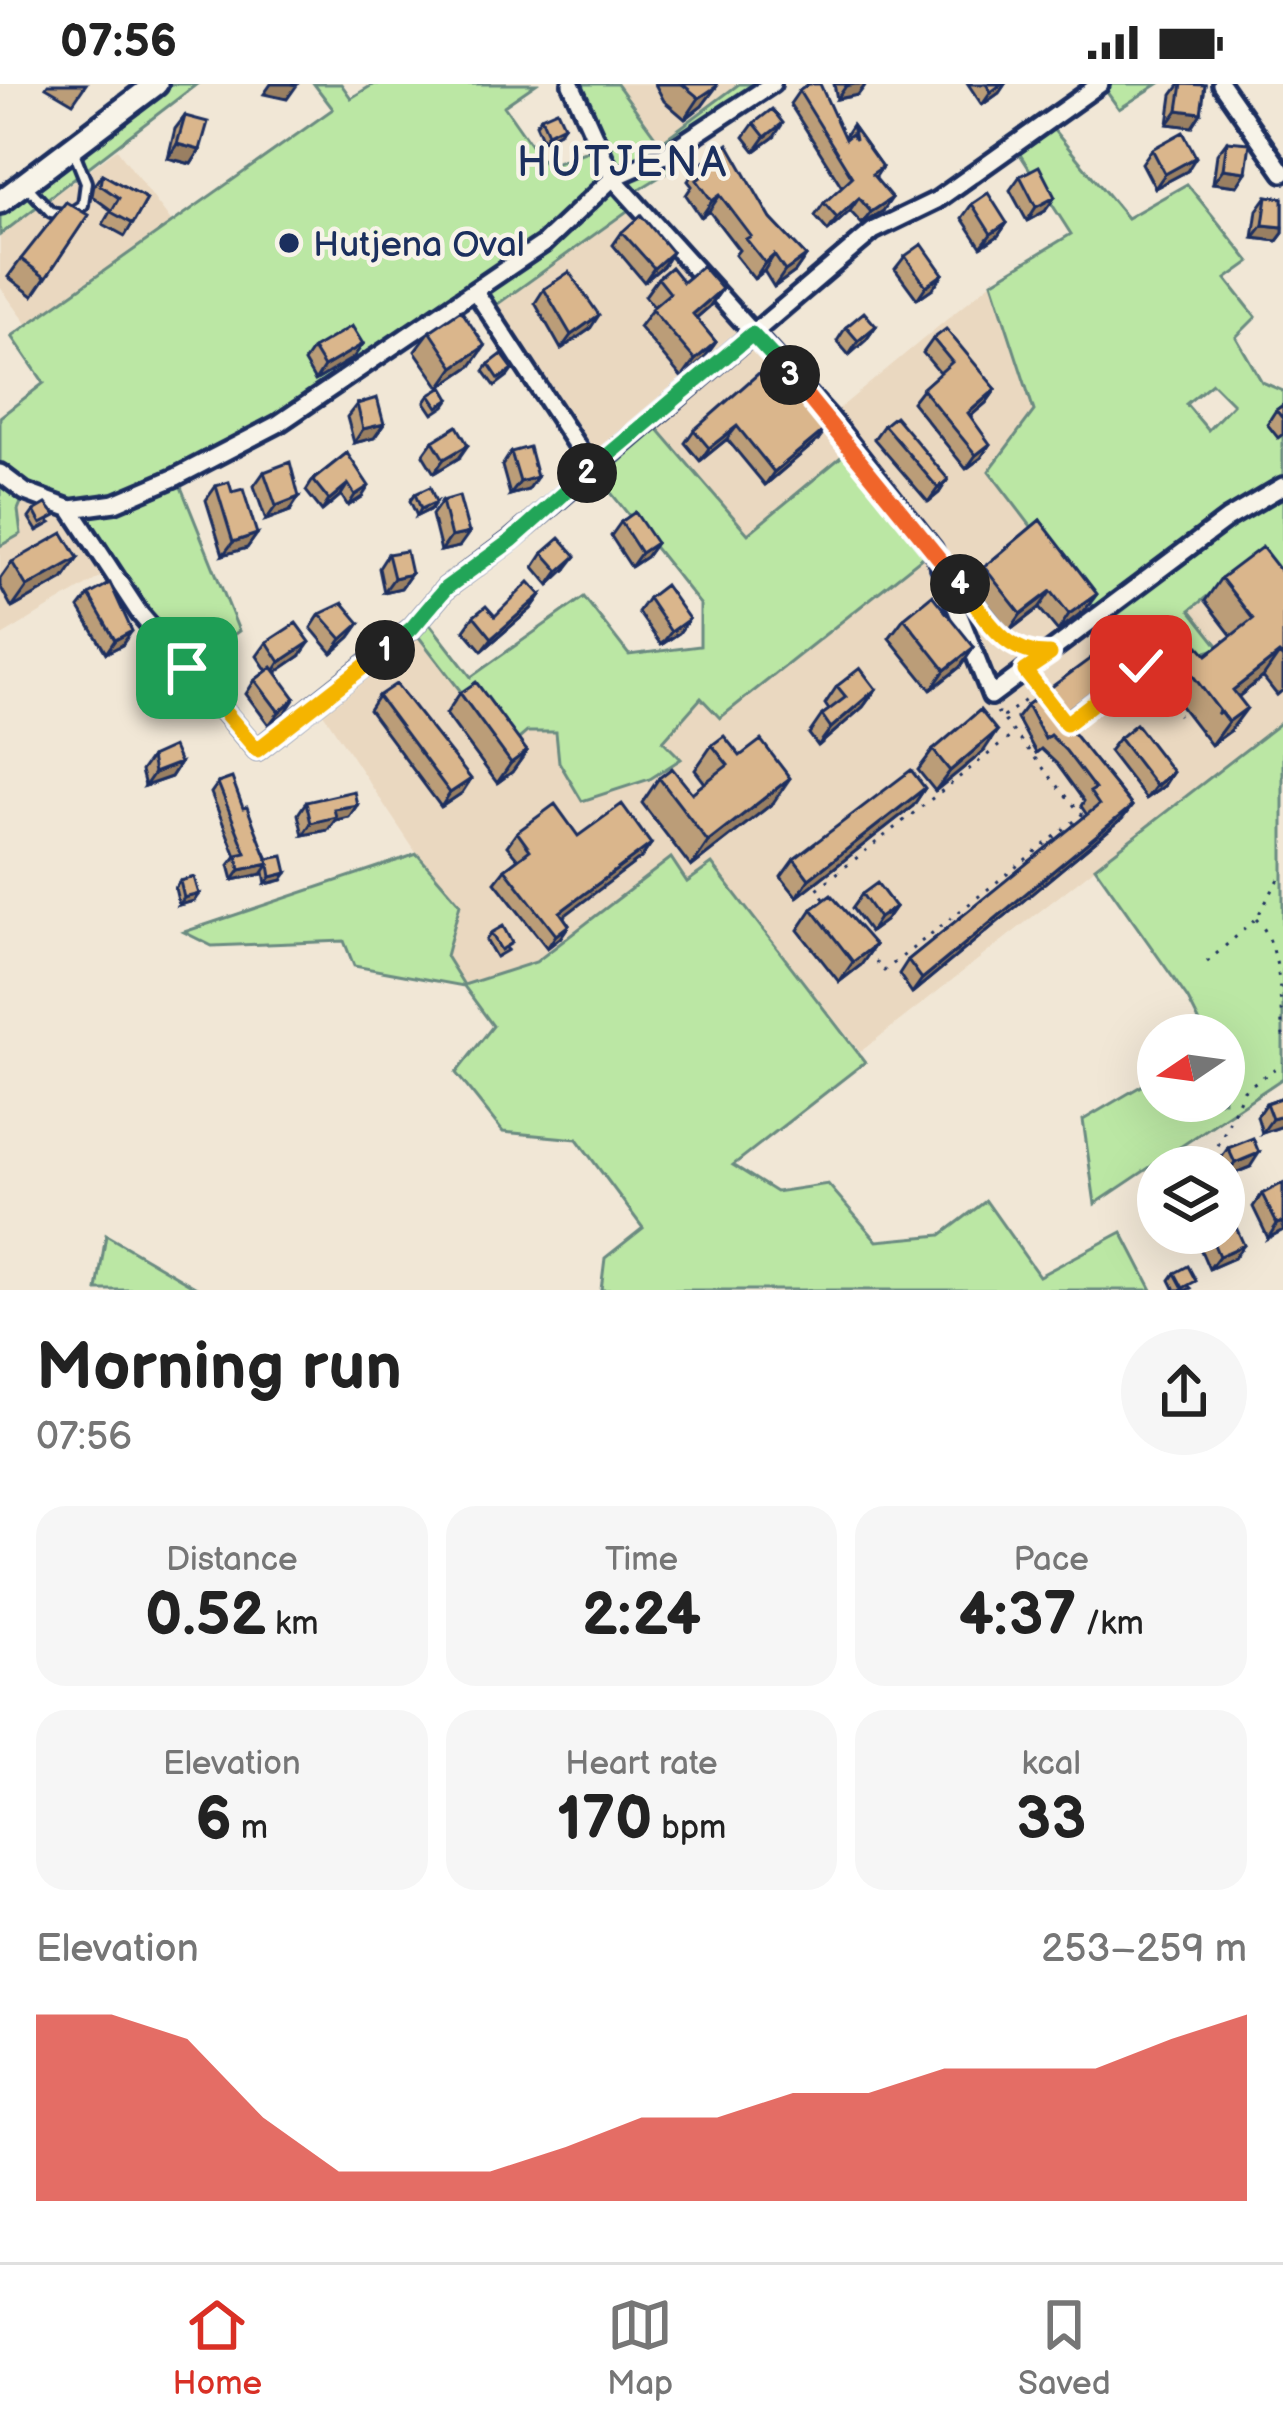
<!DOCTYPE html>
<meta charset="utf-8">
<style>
:root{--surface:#fff;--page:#f6f6f6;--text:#222;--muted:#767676;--line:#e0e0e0;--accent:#d93025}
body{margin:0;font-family:"Balsamiq Sans",sans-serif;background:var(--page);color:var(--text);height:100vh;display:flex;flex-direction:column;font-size:45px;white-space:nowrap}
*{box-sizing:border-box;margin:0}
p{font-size:39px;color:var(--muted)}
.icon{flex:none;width:66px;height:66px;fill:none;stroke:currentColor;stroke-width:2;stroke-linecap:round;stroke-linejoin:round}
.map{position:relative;height:1206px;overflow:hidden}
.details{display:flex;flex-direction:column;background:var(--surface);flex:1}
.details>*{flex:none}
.needle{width:78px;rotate:257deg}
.tools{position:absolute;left:1137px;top:930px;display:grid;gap:24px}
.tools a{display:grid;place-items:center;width:108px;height:108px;border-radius:50%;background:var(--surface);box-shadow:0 12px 48px #0002;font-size:60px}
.pin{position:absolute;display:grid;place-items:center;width:102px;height:102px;color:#fff;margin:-51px;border-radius:24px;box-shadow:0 6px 18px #0006}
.km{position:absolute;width:60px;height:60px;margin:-30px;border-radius:50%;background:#222;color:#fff;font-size:33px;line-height:60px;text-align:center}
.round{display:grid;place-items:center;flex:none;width:126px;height:126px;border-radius:63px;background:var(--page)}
.overview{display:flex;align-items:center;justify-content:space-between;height:204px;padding:0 36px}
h1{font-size:66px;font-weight:700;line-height:90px}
.metrics{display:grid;grid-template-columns:repeat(3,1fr);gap:18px;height:204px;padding:12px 36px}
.metrics div{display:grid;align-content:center;border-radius:30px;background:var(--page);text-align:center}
.metrics b{font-size:60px;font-weight:700}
.metrics small{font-size:33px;font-weight:400}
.metrics p{font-size:33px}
.chart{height:336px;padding:24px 36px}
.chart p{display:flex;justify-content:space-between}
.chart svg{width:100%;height:216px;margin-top:12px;fill:var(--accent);opacity:.7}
.status{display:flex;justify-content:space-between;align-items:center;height:84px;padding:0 60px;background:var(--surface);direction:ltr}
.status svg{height:33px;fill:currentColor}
.dock{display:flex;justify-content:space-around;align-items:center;height:168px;border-top:3px solid var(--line);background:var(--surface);font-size:33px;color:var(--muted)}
.dock a{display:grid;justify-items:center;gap:6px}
.dock .on{color:var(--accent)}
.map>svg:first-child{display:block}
</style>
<div class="status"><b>07:56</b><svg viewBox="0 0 49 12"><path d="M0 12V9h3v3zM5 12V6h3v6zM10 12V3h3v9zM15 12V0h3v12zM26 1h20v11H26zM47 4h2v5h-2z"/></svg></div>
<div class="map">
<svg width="1283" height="1206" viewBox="0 0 1283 1206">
<rect width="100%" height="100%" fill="#f1e7d6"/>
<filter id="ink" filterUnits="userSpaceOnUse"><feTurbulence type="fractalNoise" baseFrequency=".00833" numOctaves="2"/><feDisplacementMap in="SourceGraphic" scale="24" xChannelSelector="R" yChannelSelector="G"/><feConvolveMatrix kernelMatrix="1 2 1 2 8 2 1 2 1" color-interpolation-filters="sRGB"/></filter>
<g filter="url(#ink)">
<!-- built -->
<path fill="#ead8c0" d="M 617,0 L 739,0 L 659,60 Z
M 117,65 L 172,139 L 28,241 L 0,203 L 0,151 Z
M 637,120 L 829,333 L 992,198 L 1034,327 L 1139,549 L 1219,563 L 1189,526 L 1250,478 L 1283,522 L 1283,637 L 860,968 L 712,780 L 687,799 L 670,774 L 536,878 L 464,902 L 446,872 L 460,820 L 417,770 L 317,620 L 412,544 L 507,665 L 527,648 L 557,647 L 559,678 L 582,717 L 650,695 L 680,676 L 663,657 L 702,613 L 721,633 L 932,465 L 748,451 L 650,336 L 592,385 L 488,227 Z
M 25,408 L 71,425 L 112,486 L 0,553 L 0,462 L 21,450 L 18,426 Z"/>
<!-- green -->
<path fill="#bbe7a4" stroke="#6b8b81" stroke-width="3" fill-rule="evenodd" d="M 156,0 L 197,0 L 0,151 L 0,118 Z
M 314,0 L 341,0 L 351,14 L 374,0 L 536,0 L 504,22 L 546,82 L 596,64 L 571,0 L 617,0 L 660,59 L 739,0 L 772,0 L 664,73 L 671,86 L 630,111 L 637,120 L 488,227 L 475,208 L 278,340 L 177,393 L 239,547 L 187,584 L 71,425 L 25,409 L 18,426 L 21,450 L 0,462 L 0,333 L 44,299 L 12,252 L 333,25 Z
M 1101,0 L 1158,0 L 1119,25 Z
M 1047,38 L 1127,134 L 1187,100 L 1250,178 L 1226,195 L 1256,233 L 1236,253 L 1262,298 L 1283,307 L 1283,522 L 1250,478 L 1190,526 L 1220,564 L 1175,577 L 1139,550 L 1111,569 L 1101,534 L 989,387 L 1034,327 L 992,198 L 1071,150 L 1014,61 ZM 1212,299 L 1233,320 L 1208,346 L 1186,320 Z
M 650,336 L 748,450 L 853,363 L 933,465 L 720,634 L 701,614 L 663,657 L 681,675 L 650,695 L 582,717 L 559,678 L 556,648 L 527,648 L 506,666 L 412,544 L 423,531 L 471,593 L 584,513 L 629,571 L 700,562 L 700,520 L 592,385 Z
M 1283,637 L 1283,994 L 1095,1120 L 1083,1036 L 1158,992 L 1158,1017 L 1224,1017 L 1224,951 L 1206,951 L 1188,915 L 1095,783 Z
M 417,770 L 460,820 L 446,872 L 464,901 L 536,878 L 671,774 L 687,798 L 712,780 L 865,978 L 733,1081 L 776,1108 L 828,1100 L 877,1157 L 941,1151 L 986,1117 L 1039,1192 L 1122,1148 L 1152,1206 L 601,1206 L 605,1174 L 643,1144 L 577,1055 L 503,1048 L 456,989 L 493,942 L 464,902 L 354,882 L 344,857 L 212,862 L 184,848 Z
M 106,1151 L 200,1206 L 97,1206 Z"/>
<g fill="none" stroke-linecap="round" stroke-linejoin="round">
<!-- service casing -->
<g stroke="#1b2f5e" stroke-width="16">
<path id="service" d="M 25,100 L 51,128 L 68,131 L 83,121 L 86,98 L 74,68"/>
</g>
<!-- minor casing -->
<g stroke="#1b2f5e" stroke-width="24">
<path id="minor" d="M 571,0 L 613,94 L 829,333 L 933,465 L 991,612 L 1227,435 L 1283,402
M 1221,0 L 1283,89
M 475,207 L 592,385
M 0,389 L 25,408 L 71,425 L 115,419 L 176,393 L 278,340 L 543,160 L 613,94 L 663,72 L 772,0
M 71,425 L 140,530 L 257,666 L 412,544 L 446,504 L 511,456 L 873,147 L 937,116 L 1100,0"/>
</g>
<!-- secondary casing -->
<g stroke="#1b2f5e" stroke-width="30">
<path id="secondary" d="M 0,118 L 156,0"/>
</g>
<!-- path -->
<path stroke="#1b2f5e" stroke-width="3" stroke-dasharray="3 9" stroke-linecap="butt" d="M 971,513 L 1008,561 L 1020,567
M 1003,633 L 1039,606
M 1066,640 L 1141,582 L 1179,631
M 1067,641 L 1087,666
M 824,814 L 817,805 L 1014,650
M 1256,835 C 1283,862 1279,916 1283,953
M 868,868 L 884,887 L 1082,731 L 997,628
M 1207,878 L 1256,835 L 1283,788
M 1208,1083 L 1244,1006 L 1283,979"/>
<!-- service -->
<use href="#service" stroke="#f7f3e8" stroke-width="8"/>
<!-- minor -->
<use href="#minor" stroke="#f7f3e8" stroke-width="15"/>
<!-- secondary -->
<use href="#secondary" stroke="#f7f3e8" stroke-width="21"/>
</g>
<!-- wall -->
<path fill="#bb9d78" stroke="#1b2f5e" stroke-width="3" d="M 48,0 L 86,0 L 73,19 L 46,3 Z
M 655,0 L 716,0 L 702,22 L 685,35 L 664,17 Z
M 834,0 L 866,0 L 858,11 L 837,15 Z
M 968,0 L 1005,0 L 999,9 L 982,21 Z
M 1180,0 L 1205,1 L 1201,29 L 1192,43 L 1168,40 L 1172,11 Z
M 799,7 L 844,53 L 852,41 L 882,83 L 875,94 L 883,127 L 862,140 L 850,127 L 828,147 L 815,132 L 824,119 L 842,103 L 790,20 Z
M 185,32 L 200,66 L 191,80 L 168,74 L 175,45 Z
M 541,33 L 564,41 L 559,48 L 543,56 L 536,40 Z
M 754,39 L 774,53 L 755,67 L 744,53 Z
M 1227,57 L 1246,88 L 1237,102 L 1213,99 L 1217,70 Z
M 1152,65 L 1187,87 L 1155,104 L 1142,79 Z
M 699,81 L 771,135 L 806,172 L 795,188 L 774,203 L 764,187 L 754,195 L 735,171 L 739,166 L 709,127 L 701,133 L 686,111 L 692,102 L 688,97 Z
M 102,90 L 147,115 L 125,152 L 103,140 L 111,126 L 92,112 L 94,101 Z
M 1020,92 L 1045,127 L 1027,137 L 1010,106 Z
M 1267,112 L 1283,114 L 1283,149 L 1277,157 L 1253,154 L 1257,126 Z
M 972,120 L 1007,139 L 998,152 L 981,163 L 962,134 Z
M 88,131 L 33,212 L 8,193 L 21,175 Z
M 622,148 L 672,168 L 663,182 L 644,198 L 613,161 Z
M 905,172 L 943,190 L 933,204 L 917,215 L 895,185 Z
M 658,194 L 722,205 L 709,223 L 696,234 L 716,258 L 703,276 L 682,294 L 639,243 L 654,223 L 645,212 Z
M 544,205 L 590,245 L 561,265 L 535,219 Z
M 876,242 L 866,256 L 849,271 L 837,257 L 846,243 Z
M 430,247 L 485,262 L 471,282 L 440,303 L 415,267 Z
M 933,255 L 996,305 L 986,319 L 970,332 L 981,374 L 966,385 L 912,318 L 922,305 L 940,289 L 923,269 Z
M 363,260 L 353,274 L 315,297 L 304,278 L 313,265 Z
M 489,280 L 513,285 L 508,292 L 495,302 L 484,287 Z
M 430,311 L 450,315 L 445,322 L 433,330 L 425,318 Z
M 782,317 L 818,356 L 765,401 L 727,355 L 700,377 L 685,359 L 694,346 Z
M 357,320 L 384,340 L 374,354 L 354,359 L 347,333 Z
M 1283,321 L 1283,350 L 1278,354 L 1267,340 L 1276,326 Z
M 884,341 L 948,395 L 939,409 L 928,418 L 874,355 Z
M 433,357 L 459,374 L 434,389 L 423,371 Z
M 511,368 L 537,393 L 528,406 L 510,411 L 502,382 Z
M 347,369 L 362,413 L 348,422 L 341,411 L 322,427 L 306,407 L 313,396 Z
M 264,388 L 290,427 L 266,436 L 254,402 Z
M 216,402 L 232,408 L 257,450 L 247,464 L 223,471 L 206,416 Z
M 415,410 L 431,425 L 417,432 L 410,417 Z
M 442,417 L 459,463 L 441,467 L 432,431 Z
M 34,427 L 51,439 L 37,447 L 29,434 Z
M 1040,436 L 1085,526 L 1058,547 L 1039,524 L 1009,547 L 972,500 L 984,483 Z
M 621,438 L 656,459 L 646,473 L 631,483 L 611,452 Z
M 543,469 L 566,485 L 549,501 L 534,483 Z
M 388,470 L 411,490 L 401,504 L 384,508 L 379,484 Z
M 78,474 L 63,495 L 12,524 L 0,502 L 0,495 L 12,478 Z
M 1283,490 L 1283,606 L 1277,611 L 1263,593 L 1238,613 L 1230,647 L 1211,661 L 1164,600 L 1181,576 L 1207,571 L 1232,552 L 1205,517 L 1221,494 Z
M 89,511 L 122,561 L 106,569 L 79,524 Z
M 541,511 L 531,525 L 482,567 L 464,546 L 474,532 L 495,532 Z
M 648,514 L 689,535 L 679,549 L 661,561 L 638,528 Z
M 320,530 L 360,539 L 350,553 L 332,569 L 311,544 Z
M 904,534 L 974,563 L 960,583 L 931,606 L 889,554 Z
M 267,558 L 300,572 L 276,588 L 286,628 L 269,641 L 246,610 L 255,596 L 267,587 L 257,572 Z
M 1160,562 L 1062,636 L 1132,722 L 1122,735 L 912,909 L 899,890 L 908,876 L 1087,731 L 1081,722 L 1084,717 L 1057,680 L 1041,665 L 1036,669 L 1017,634 L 1027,621 L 1115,567 Z
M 837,602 L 876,605 L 863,623 L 818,662 L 809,650 L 822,631 L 829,626 L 825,620 Z
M 460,609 L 527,667 L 512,688 L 497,699 L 446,630 Z
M 378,612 L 462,709 L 441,723 L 369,626 Z
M 1119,654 L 1164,702 L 1146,715 L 1109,667 Z
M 712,661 L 773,719 L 691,783 L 642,719 L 659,694 L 692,709 L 705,699 L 695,686 Z
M 933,666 L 983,668 L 935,707 L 918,686 Z
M 151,673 L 180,679 L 171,693 L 145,702 L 141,687 Z
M 218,699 L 243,724 L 268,775 L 282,796 L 266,800 L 264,788 L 262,790 L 233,796 L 229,781 L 236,772 L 211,709 Z
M 925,704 L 913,722 L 797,813 L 781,793 L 794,775 Z
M 306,718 L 357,721 L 349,733 L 335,736 L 328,746 L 303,751 L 298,730 Z
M 517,748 L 578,752 L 651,760 L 641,774 L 563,832 L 569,841 L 560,854 L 547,864 L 495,798 L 505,785 L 518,775 L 507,762 Z
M 180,797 L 194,817 L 179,821 L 175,804 Z
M 862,810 L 895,823 L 885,837 L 870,848 L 852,824 Z
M 812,825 L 875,861 L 861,881 L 839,898 L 798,846 Z
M 491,849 L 508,866 L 496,873 L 486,856 Z
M 1283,1013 L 1283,1042 L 1262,1049 L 1257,1032 L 1266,1019 Z
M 1228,1064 L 1250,1083 L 1225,1093 L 1224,1083 L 1221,1083 L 1219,1077 Z
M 1283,1099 L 1283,1146 L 1268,1154 L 1253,1123 L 1262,1110 Z
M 1200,1149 L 1224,1149 L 1234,1174 L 1209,1185 L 1196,1155 Z
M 1175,1189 L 1191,1204 L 1187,1206 L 1175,1206 L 1170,1196 Z"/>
<!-- shaded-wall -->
<path fill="#997f62" stroke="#1b2f5e" stroke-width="3" d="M 271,0 L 290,0 L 297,1 L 287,15 L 264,10 Z
M 855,0 L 866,0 L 858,11 L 837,15 L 846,2 Z
M 1002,0 L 1005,0 L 999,9 L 982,21 L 991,8 Z
M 717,2 L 702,22 L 685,35 L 699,14 Z
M 1178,26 L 1201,29 L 1192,43 L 1168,40 Z
M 783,39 L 774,53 L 755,67 L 765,53 Z
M 564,41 L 559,48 L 543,56 L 548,49 Z
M 177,60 L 200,66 L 191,80 L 168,74 Z
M 1196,73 L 1187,87 L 1155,104 L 1165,90 Z
M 1223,85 L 1246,88 L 1237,102 L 1213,99 Z
M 720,111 L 709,127 L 701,133 L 712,117 Z
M 1055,113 L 1045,127 L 1027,137 L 1036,123 Z
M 859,114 L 850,127 L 828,147 L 837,134 Z
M 892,114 L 883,127 L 862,140 L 871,128 Z
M 1007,139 L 998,152 L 981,163 L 991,150 Z
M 1263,141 L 1283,143 L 1283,149 L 1277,157 L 1253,154 Z
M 672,168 L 663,182 L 644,198 L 654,184 Z
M 774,171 L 764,187 L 754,195 L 765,179 Z
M 806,172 L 795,188 L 774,203 L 785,187 Z
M 943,190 L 933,204 L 917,215 L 926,202 Z
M 722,205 L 709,223 L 680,248 L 693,230 Z
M 599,231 L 590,245 L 561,265 L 571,251 Z
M 876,242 L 866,256 L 849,271 L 858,257 Z
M 716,258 L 703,276 L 682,294 L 695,276 Z
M 363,260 L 353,274 L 315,297 L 324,283 Z
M 485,262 L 471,282 L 440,303 L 454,283 Z
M 996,305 L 986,319 L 958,343 L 968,329 Z
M 384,340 L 374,354 L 354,359 L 363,345 Z
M 737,342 L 727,355 L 700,377 L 709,364 Z
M 828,343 L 818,356 L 765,401 L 774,388 Z
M 990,360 L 981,374 L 966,385 L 976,371 Z
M 468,361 L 459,374 L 434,389 L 444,375 Z
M 537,393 L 528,406 L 510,411 L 520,398 Z
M 948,395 L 939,409 L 928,418 L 938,404 Z
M 348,400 L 341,411 L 322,427 L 329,416 Z
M 369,402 L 362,413 L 348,422 L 355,411 Z
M 299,413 L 290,427 L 266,436 L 276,422 Z
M 436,418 L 431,425 L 417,432 L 421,425 Z
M 469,449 L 459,463 L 441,467 L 451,453 Z
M 257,450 L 247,464 L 223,471 L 233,458 Z
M 656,459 L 646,473 L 631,483 L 641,469 Z
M 576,472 L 566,485 L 549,501 L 559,487 Z
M 78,474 L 63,495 L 12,524 L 27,503 Z
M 411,490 L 401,504 L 384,508 L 394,494 Z
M 1051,507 L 1039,524 L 1009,547 L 1021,530 Z
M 1097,510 L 1085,526 L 1058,547 L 1069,530 Z
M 541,511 L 531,525 L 482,567 L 492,554 Z
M 689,535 L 679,549 L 661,561 L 671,548 Z
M 360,539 L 350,553 L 332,569 L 342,555 Z
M 132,547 L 122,561 L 106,569 L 115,556 Z
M 1169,549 L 1160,562 L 1050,645 L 1059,632 Z
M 310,558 L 300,572 L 271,592 L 280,578 Z
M 974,563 L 960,583 L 931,606 L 945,586 Z
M 1279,570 L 1263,593 L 1217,630 L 1233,606 Z
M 876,605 L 863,623 L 818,662 L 831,644 Z
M 295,614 L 286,628 L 269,641 L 279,628 Z
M 1247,624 L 1230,647 L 1211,661 L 1228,638 Z
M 997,647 L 983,668 L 935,707 L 950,687 Z
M 527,667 L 512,688 L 497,699 L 511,679 Z
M 180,679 L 171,693 L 145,702 L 154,689 Z
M 1173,688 L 1164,702 L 1146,715 L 1156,702 Z
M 790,694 L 773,719 L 691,783 L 708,758 Z
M 471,695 L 462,709 L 441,723 L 450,709 Z
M 925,704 L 913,722 L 797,813 L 809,795 Z
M 357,721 L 349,733 L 335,736 L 328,746 L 303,751 L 311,739 L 334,725 Z
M 1132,722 L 1122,735 L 912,909 L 922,895 Z
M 651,760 L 641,774 L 551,842 L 560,828 Z
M 269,780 L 262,790 L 233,796 L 240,786 Z
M 287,789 L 282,796 L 266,800 L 271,793 Z
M 199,810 L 194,817 L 179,821 L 184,814 Z
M 895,823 L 885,837 L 870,848 L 879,834 Z
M 569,841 L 560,854 L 547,864 L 556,851 Z
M 875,861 L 861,881 L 839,898 L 853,878 Z
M 1283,1032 L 1283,1042 L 1262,1049 L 1272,1035 Z
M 1259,1069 L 1250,1083 L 1225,1093 L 1235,1079 Z
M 1283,1138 L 1283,1146 L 1268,1154 L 1277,1140 Z
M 1244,1161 L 1234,1174 L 1209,1185 L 1219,1172 Z"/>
<!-- building -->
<path fill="#dab68c" stroke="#1b2f5e" stroke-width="3" d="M 682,0 L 716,0 L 717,2 L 699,14 Z
M 809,0 L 820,0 L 845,55 L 851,50 L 855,56 L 852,41 L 882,83 L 872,90 L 892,114 L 871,128 L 859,114 L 837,134 L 824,119 L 852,93 L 799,7 Z
M 986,0 L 1002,0 L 991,8 Z
M 1182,0 L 1205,1 L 1201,29 L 1178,26 Z
M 772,25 L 783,39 L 765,53 L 754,39 Z
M 557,26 L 564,41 L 548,49 L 541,33 Z
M 185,32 L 208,38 L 200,66 L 177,60 Z
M 1183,48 L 1196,73 L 1165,90 L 1152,65 Z
M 1227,57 L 1250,59 L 1246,88 L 1223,85 Z
M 728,60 L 771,135 L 806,172 L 785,187 L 774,171 L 765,179 L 746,155 L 751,152 L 720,111 L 712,117 L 697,96 L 705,90 L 699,81 Z
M 1039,82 L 1055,113 L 1036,123 L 1020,92 Z
M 102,90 L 147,115 L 133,140 L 111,128 L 119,114 L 100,101 Z
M 988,109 L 1007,139 L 991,150 L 972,120 Z
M 1267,112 L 1283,114 L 1283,143 L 1263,141 Z
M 66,118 L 88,131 L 46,194 L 21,175 Z
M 641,131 L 672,168 L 654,184 L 622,148 Z
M 922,160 L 943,190 L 926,202 L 905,172 Z
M 702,182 L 722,205 L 693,230 L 716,258 L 695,276 L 651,225 L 670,209 L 658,194 L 671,183 L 683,198 Z
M 569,188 L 599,231 L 571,251 L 544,205 Z
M 461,226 L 485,262 L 454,283 L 430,247 Z
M 864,228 L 876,242 L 858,257 L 846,243 Z
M 352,242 L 363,260 L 324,283 L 313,265 Z
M 946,245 L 996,305 L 968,329 L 990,360 L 976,371 L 922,305 L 952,278 L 933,255 Z
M 502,270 L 513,285 L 499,295 L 489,280 Z
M 759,289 L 782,317 L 796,305 L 828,343 L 774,388 L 737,342 L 709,364 L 694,346 Z
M 443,303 L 450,315 L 438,323 L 430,311 Z
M 377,314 L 384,340 L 363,345 L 357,320 Z
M 1283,321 L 1283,335 L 1276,326 Z
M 895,332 L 948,395 L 938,404 L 884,341 Z
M 457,342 L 468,361 L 444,375 L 433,357 Z
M 529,363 L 537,393 L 520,398 L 511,368 Z
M 347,369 L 369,402 L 355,411 L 348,400 L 329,416 L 313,396 Z
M 290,378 L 299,413 L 276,422 L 264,388 Z
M 229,398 L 232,408 L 243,405 L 257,450 L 233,458 L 216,402 Z
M 430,403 L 436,418 L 421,425 L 415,410 Z
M 459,412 L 469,449 L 451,453 L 442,417 Z
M 46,420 L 56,432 L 41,440 L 34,427 Z
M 635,428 L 656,459 L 641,469 L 621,438 Z
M 1040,436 L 1097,510 L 1069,530 L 1051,507 L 1021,530 L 984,483 Z
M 63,449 L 78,474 L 27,503 L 12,478 Z
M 560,454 L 576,472 L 559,487 L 543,469 Z
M 1262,463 L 1283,490 L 1283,574 L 1279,570 L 1233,606 L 1247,624 L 1228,638 L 1181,576 L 1199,562 L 1207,571 L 1253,535 L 1221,494 Z
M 406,467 L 411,490 L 394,494 L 388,470 Z
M 529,498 L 541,511 L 492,554 L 474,532 L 486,522 L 495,532 Z
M 110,499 L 132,547 L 115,556 L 89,511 Z
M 665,501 L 689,535 L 671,548 L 648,514 Z
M 932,511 L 974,563 L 945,586 L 904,534 Z
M 343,519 L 360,539 L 342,555 L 320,530 Z
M 1162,538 L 1169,549 L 1059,632 L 1132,722 L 922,895 L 908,876 L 1099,721 L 1090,708 L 1095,705 L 1066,667 L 1050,651 L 1045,655 L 1027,621 L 1110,560 L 1115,567 Z
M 296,539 L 310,558 L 280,578 L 267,558 Z
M 272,583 L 295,614 L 279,628 L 255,596 Z
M 860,584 L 876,605 L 831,644 L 822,631 L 846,613 L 837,602 Z
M 476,598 L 527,667 L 511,679 L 460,609 Z
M 396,600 L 471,695 L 450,709 L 378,612 Z
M 980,626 L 997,647 L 950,687 L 933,666 Z
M 1136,640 L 1173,688 L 1156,702 L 1119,654 Z
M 724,652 L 740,672 L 761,656 L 790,694 L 708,758 L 659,694 L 672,684 L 692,709 L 728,681 L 712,661 Z
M 173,663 L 180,679 L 154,689 L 151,673 Z
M 911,686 L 925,704 L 809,795 L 794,775 Z
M 232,694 L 243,724 L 247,723 L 269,780 L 240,786 L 237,771 L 246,769 L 218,699 Z
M 354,707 L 357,721 L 334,725 L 336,733 L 311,739 L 306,718 Z
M 555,720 L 578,752 L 622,720 L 651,760 L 560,828 L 569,841 L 556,851 L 505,785 L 530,766 L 517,748 Z
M 283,772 L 287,789 L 271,793 L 268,775 Z
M 194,793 L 199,810 L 184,814 L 180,797 Z
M 877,799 L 895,823 L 879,834 L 862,810 Z
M 831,811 L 875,861 L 853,878 L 812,825 Z
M 503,842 L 512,859 L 501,866 L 491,849 Z
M 1283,1013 L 1283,1032 L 1272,1035 L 1266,1019 Z
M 1253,1054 L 1259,1069 L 1235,1079 L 1228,1064 Z
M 1283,1099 L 1283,1138 L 1277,1140 L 1262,1110 Z
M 1230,1130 L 1244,1161 L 1219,1172 L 1209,1149 L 1224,1149 L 1224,1133 Z
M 1188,1182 L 1196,1197 L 1183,1204 L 1175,1189 Z"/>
</g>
<g fill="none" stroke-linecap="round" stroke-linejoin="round" filter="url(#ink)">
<!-- split-1 casing -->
<g stroke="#fff" stroke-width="24">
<path id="split-1" d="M 187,584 L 257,666 L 385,566"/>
</g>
<!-- split-2 casing -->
<g stroke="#fff" stroke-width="24">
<path id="split-2" d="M 385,566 L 412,544 L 446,504 L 512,456 L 587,389"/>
</g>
<!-- split-3 casing -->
<g stroke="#fff" stroke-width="24">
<path id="split-3" d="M 587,389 L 752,250 L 790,291"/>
</g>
<!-- split-4 casing -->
<g stroke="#fff" stroke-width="24">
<path id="split-4" d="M 790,291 L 960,500"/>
</g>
<!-- split-5 casing -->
<g stroke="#fff" stroke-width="24">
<path id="split-5" d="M 960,500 C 986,533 1004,572 1050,570 L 1025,587 L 1066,640 L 1141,582"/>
</g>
<!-- split-1 -->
<use href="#split-1" stroke="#f5b400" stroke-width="15"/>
<!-- split-2 -->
<use href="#split-2" stroke="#22a559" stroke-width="15"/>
<!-- split-3 -->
<use href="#split-3" stroke="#22a559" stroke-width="15"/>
<!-- split-4 -->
<use href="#split-4" stroke="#f0652b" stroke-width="15"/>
<!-- split-5 -->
<use href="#split-5" stroke="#f5b400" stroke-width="15"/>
</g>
<!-- markers -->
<circle fill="#1b2f5e" stroke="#f7f3e8" stroke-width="4.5" cx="289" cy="159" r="12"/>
<g text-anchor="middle" stroke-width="9" stroke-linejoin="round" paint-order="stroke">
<!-- poi labels -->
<g font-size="36" fill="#1b2f5e" stroke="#f7f3e8" text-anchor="start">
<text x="313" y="172">Hutjena Oval</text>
</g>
<!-- quarter labels -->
<g font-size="42" letter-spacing="3" fill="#1b2f5e" stroke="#f7f3e8">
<text x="623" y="92">HUTJENA</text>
</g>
</g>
</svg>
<div class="tools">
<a><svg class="needle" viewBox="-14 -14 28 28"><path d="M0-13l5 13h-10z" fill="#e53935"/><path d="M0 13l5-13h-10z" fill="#767676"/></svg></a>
<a><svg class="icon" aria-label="layers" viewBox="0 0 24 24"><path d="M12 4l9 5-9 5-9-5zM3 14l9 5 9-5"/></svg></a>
</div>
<div class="pin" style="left:187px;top:584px;background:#1e9e55"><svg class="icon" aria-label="arrive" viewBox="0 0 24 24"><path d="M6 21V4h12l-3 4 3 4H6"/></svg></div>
<div class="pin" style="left:1141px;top:582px;background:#d93025"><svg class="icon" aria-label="check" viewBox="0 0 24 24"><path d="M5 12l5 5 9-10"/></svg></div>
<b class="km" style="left:385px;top:566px">1</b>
<b class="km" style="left:587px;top:389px">2</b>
<b class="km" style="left:790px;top:291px">3</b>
<b class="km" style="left:960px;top:500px">4</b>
</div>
<section class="details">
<div class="overview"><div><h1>Morning run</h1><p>07:56</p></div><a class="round"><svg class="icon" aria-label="share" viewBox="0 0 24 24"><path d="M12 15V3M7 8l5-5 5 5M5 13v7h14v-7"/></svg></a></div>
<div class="metrics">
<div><p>Distance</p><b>0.52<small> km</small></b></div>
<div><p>Time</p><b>2:24</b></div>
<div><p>Pace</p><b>4:37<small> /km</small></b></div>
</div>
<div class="metrics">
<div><p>Elevation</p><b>6<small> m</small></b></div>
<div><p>Heart rate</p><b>170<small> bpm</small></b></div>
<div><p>kcal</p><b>33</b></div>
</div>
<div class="chart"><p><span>Elevation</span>253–259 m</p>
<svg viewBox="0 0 160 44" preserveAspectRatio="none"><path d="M0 44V6L10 6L20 11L30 27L40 38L50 38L60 38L70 33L80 27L90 27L100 22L110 22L120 17L130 17L140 17L150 11L160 6V44z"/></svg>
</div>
</section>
<nav class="dock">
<a class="on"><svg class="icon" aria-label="home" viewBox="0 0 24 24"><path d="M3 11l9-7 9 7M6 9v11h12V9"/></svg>Home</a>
<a><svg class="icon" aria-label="map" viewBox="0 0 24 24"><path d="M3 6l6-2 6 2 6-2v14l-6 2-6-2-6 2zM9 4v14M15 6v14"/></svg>Map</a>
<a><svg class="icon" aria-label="saved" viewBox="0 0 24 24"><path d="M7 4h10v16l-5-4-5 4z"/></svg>Saved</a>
</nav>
